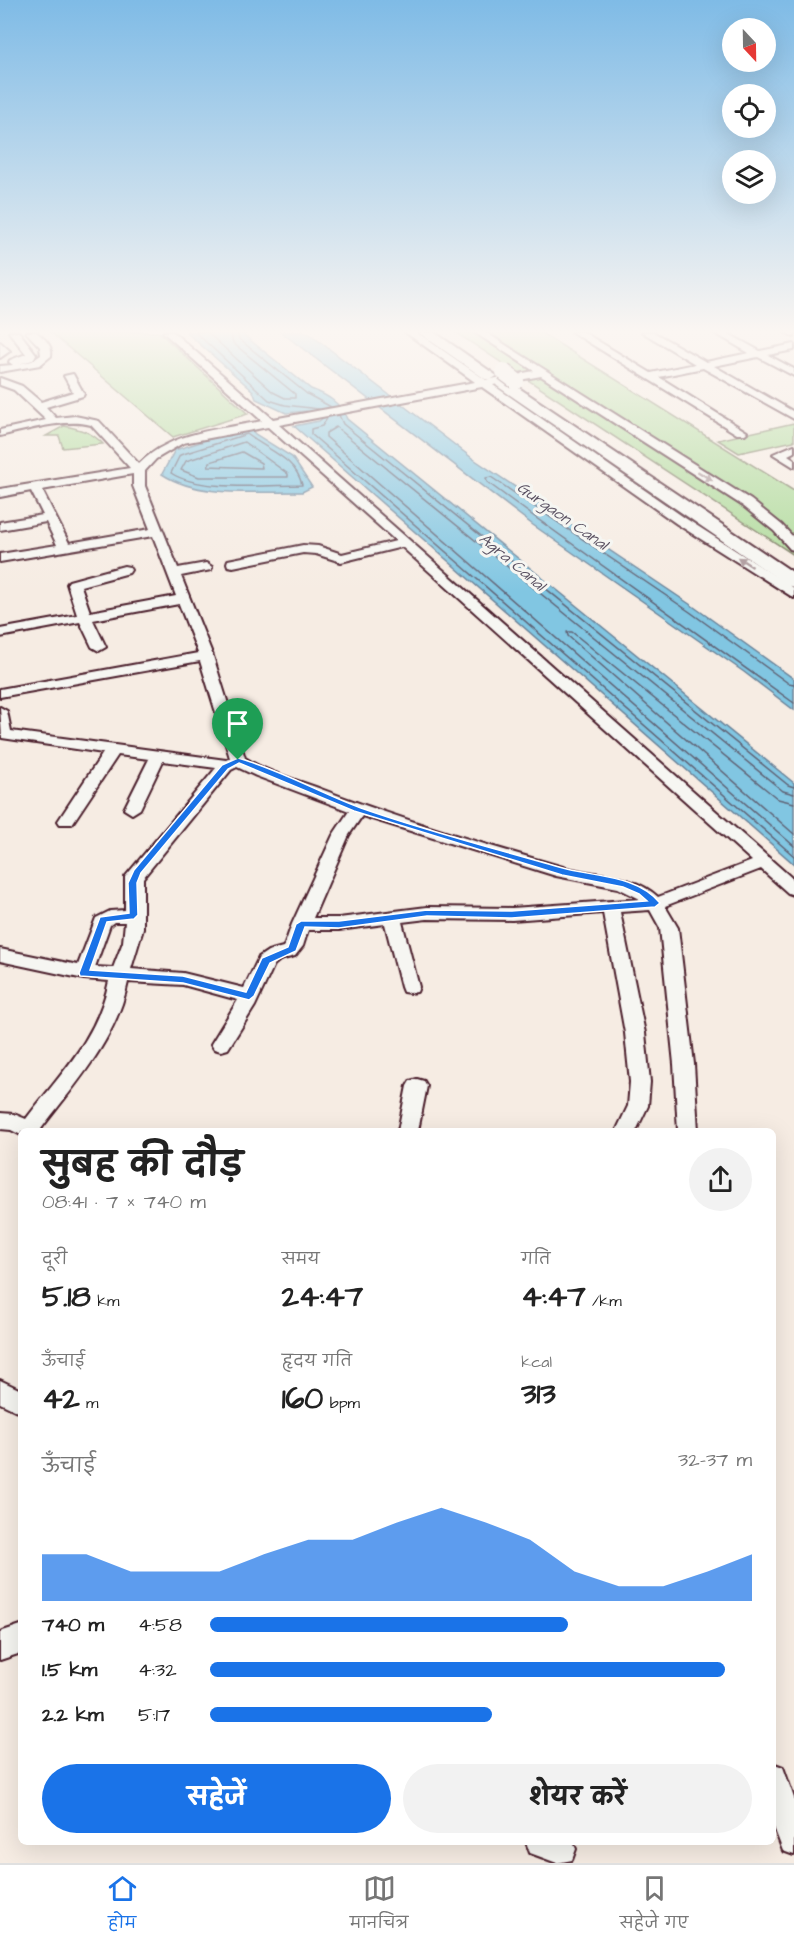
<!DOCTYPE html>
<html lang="hi">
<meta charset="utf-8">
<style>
:root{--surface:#fff;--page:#f2f2f2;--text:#222;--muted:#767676;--line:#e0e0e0;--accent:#1a73e8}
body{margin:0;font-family:"Architects Daughter","Playpen Sans Deva",sans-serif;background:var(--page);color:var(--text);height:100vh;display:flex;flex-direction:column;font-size:22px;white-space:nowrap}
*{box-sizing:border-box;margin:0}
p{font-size:20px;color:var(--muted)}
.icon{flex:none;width:33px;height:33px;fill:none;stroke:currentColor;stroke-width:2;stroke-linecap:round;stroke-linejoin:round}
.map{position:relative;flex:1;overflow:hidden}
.side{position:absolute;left:18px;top:1128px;width:758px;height:717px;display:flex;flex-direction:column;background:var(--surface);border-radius:9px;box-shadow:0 6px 24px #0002}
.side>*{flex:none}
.needle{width:39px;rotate:158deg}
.buttons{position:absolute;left:722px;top:18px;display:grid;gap:12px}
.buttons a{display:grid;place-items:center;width:54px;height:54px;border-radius:50%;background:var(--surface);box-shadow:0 6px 24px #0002;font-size:30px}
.pin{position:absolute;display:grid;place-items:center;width:51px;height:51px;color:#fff;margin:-62px -26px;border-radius:50% 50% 50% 0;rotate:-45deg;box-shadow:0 0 6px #0007}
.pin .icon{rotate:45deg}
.round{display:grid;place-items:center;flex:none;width:63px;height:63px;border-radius:32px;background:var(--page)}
.head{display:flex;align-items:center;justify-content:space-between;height:102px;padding:0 24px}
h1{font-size:33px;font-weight:700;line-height:45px}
.figures{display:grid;grid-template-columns:repeat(3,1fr);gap:9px;height:102px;padding:6px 24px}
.figures div{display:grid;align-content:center}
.figures b{font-size:30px;font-weight:700}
.figures small{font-size:16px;font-weight:400}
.figures p{font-size:16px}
.chart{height:168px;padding:12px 24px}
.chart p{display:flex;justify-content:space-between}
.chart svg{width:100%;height:108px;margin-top:6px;fill:var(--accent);opacity:.7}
.button{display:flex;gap:12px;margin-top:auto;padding:12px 24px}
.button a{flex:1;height:69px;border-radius:36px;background:var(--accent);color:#fff;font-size:24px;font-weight:700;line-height:69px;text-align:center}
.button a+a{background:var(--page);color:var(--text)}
ul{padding:0 24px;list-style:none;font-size:20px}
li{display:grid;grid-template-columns:96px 72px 1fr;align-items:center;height:45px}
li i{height:15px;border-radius:8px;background:var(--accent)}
.dock{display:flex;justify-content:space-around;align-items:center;height:84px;border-top:2px solid var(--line);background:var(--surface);font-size:16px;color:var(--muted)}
.dock a{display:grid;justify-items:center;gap:3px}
.dock .current{color:var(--accent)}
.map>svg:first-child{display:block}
</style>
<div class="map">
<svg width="794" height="1863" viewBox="0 0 794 1863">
<rect width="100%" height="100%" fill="#f6ece3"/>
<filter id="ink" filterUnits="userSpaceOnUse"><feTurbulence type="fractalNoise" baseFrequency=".0167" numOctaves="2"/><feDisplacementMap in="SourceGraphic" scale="12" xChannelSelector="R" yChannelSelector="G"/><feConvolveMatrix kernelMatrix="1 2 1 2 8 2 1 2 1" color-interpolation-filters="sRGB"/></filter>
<g filter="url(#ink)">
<!-- green -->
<path fill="#adda99" stroke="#7c7c62" stroke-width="1.5" d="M 50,332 L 159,332 L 248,414 L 173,437 Z
M 455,332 L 540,332 L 794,491 L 794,555 Z
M 794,423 L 794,441 L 739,453 L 718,440 Z
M 64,426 C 80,429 92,432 103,444 L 63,448 L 59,436 L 46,436 Z"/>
<!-- water -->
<path fill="#81c6e2" stroke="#6b8399" stroke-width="1.5" d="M 186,332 L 240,332 L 311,389 C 327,395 341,403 347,419 L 794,783 L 794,864 L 294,426 L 319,421 L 324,417 L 306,411 L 286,413 L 256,399 L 253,391 Z
M 281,332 L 307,332 L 472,458 L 694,607 L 794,679 L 794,710 L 744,672 L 533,525 Z
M 249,427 L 255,434 L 292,457 L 312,487 L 302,492 C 257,491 200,499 162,474 L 175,450 Z"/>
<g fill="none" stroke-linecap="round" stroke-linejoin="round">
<!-- shore -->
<path stroke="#606274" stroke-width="1.5" d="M 195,332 L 269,400 L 285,405 L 319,409
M 207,332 L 273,392 L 285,398 L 295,398 L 295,394 L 233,343 L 230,332
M 237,332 L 239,339 L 307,394 L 331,407
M 339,415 L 343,424 L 788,785 L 794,787
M 328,417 L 322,426 L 311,429 L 311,434 L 794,856
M 247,434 C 267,450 296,458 302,485 C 267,485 199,492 171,473 L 180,455 Z
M 244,442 L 288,474 L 288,477 L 199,477 L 181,470 L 186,461 Z
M 242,452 L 261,463 L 262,468 L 208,466 L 210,462 Z
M 794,684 L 788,683 L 690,612 L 491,477 L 486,478 L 487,482 L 525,510 L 794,703
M 794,794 L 783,791 L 336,427 L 326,433 L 326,437 L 794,846
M 794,803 L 778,799 L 572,632 L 567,632 L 568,636 L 794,834"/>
<!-- minor casing -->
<g stroke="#4a1f2b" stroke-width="4">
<path id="minor" d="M 9,332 L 19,332 L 36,354 L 33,360 L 18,364 L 32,361 L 41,355 L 40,347 L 26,332 L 36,332 C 44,338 53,345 51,356 L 40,365 L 0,372 L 0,366 L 13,365 L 9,362 L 10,360 L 26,354 Z
M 163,332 L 173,332 L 273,419 L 475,382 L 405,332 L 416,332 L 486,380 L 534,371 L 474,332 L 485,332 L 751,500 L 782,525 L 794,538 L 794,550 L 790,549 L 774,531 L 743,506 L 541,376 L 493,385 L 685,518 L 794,588 L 794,598 L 677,524 L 482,387 L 279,425 L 794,880 L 794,895 L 788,893 L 761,869 L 665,906 L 678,928 L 694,1064 L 698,1131 L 678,1131 L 674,1064 L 660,928 L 650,910 L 620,912 L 645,1033 L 650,1082 L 648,1106 L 636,1131 L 616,1131 L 628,1106 L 630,1082 L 625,1033 L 603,913 L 512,920 L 427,919 L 402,922 L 419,987 L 417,992 L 410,993 L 403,992 L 401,987 L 385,924 L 339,930 L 308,930 L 303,946 L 295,956 L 280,960 L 274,965 L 255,1006 L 228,1049 L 221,1051 L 214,1049 L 211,1044 L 238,1000 L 183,985 L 128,982 C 116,1040 76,1083 41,1129 L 42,1131 L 21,1131 L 21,1135 L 11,1130 L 0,1129 L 0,1113 L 14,1114 L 26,1119 C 61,1073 97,1039 109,981 L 84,979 L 0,961 L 0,949 L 78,965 L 96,918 L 110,911 L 125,910 L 125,877 L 216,768 L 163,761 L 140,809 L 132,814 L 124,809 L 149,759 L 118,755 L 72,824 L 60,824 L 58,821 L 103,753 L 2,738 L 0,707 L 7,711 L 11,731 L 226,760 L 230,758 L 200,661 L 0,697 L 0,689 L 198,653 L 179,604 L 93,620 L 106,647 L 99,651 L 92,647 L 80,622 L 0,637 L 0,629 L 77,615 L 67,584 L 69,581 L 124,566 L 129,567 L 131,570 L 129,573 L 81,586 L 90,612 L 176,596 L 153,536 L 0,562 L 0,554 L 57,545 L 46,522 L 0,530 L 0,522 L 43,515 L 31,491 L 0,497 L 0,489 L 130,468 L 91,425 C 66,418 26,430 0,436 L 0,430 L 46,420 L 14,390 L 0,385 L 0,378 L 22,386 L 41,402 L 73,392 L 64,376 L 73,374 L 84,394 L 83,396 L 46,407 L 56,418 L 75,416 L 99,421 L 139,464 C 172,431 218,430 262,421 ZM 268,427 L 396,541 L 342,554 L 318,546 L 303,545 L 228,560 L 227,563 L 228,566 L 233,567 L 303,553 L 316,554 L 341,562 L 402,547 L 752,861 L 658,897 C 632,873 595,876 563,867 C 482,844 400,819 321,789 C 295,779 268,773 245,758 L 213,656 L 181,576 L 211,570 L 212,567 L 206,563 L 178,568 L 145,486 L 145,471 L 156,459 L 183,443 ZM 133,474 L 133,486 L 150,529 L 69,543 L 42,490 ZM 237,767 L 256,776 L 349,811 L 333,835 L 292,924 L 285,944 L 283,947 L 268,951 L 259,957 L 244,988 L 183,973 L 131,969 L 143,929 L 143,878 L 231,770 ZM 362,816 L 556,876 L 618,888 L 640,899 L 512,908 L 427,907 L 339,918 L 313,918 L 349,835 ZM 114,922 L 125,922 L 123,942 L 113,968 L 95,967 L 110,925 Z
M 572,332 L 583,332 L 651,373 L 695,364 L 642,332 L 653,332 L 706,362 L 749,353 L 713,332 L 725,332 L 760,351 L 794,344 L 794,350 L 768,355 L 794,369 L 794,376 L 758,357 L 714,366 L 794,412 L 794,419 L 703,368 L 659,377 L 747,432 L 745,434 L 737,434 Z
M 785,332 L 794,332 L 794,337 Z
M 0,342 L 10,351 L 0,358 Z
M 794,445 L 794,452 L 788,455 L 794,459 L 794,467 L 773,454 Z
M 417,1079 L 424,1081 L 427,1086 L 418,1131 L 398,1131 L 407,1086 L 410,1081 Z
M 0,1380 L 21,1390 L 21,1413 L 0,1403 Z
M 21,1625 L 21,1653 L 0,1660 L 0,1632 Z
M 772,1763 L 783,1767 L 794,1798 L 794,1855 L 783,1851 L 772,1822 Z
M 526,1842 L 573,1842 L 576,1849 L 572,1860 L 557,1863 L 530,1853 Z"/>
</g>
<!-- highway casing -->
<g stroke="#4a1f2b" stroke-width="4">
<path id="highway" d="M 418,332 L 434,332 L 497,376 L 490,380 L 485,379 Z
M 502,379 L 507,380 L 794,573 L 794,587 L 787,585 L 497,386 L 495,383 Z"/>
</g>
<!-- minor -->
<use href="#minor" fill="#f6f6f2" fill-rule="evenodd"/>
<!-- highway -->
<use href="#highway" fill="#f6f6f2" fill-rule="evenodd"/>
<!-- highway-bridge casing -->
<g stroke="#4a1f2b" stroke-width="19" stroke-linecap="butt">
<path id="highway-bridge" d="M 504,372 L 516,381"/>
</g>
<!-- highway-bridge -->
<use href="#highway-bridge" stroke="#f6f6f2" stroke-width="16"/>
</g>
<!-- one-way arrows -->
<defs><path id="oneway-solid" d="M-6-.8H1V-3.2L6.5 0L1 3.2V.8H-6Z" transform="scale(1.5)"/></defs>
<g fill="#a99598">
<use href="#oneway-solid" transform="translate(705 476) rotate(32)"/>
<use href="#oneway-solid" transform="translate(745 562) rotate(-147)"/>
</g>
</g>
<!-- sky -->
<linearGradient id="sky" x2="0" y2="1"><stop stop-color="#7fbbe6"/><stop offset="0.56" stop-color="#fbf6f2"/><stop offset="1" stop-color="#fbf6f2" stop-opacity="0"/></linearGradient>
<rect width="794" height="592" fill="url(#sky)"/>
<!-- route -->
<path fill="#1a73e8" stroke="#fff" stroke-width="1.5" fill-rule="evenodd" d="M 238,758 C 281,770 320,793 361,808 C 426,831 493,848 559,867 C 592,877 636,874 660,903 L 655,907 L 512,918 L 427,916 L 339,928 L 305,927 L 296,951 L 270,963 L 254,996 L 249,1000 L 183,983 L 80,976 L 79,973 L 100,917 L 129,913 L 128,883 L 134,870 L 222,765 ZM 239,763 L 354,811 L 562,875 L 623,887 L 639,894 L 647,901 L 512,911 L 427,910 L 339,921 L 301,921 L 296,924 L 288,947 L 262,958 L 246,992 L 183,976 L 90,970 L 107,922 L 134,919 L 138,915 L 137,883 L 141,873 L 228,769 Z"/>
<g text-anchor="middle" stroke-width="6" stroke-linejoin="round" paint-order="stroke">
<!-- far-water labels -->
<g font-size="16" font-style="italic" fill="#5a5162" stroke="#f6f6f2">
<text transform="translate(563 515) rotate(35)" y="6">Gurgaon Canal</text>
<text transform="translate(513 561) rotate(40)" y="6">Agra Canal</text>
</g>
</g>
</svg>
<div class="buttons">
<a><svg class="needle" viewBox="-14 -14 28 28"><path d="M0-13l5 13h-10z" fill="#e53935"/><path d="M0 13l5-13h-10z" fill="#767676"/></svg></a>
<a><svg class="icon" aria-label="locate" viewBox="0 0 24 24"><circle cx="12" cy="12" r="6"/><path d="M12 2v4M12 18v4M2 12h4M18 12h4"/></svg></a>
<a><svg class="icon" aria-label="layers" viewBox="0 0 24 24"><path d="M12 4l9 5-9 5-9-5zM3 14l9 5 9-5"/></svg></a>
</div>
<div class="pin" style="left:238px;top:760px;background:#1e9e55"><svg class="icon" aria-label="arrive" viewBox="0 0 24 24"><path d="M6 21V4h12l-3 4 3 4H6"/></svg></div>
<section class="side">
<div class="head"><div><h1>सुबह की दौड़</h1><p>08:41 · 7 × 740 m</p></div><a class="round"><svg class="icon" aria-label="share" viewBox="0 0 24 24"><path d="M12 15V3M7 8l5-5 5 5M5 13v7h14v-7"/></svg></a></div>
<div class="figures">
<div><p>दूरी</p><b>5.18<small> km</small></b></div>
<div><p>समय</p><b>24:47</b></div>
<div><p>गति</p><b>4:47<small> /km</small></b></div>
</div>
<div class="figures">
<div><p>ऊँचाई</p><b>42<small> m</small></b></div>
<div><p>हृदय गति</p><b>160<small> bpm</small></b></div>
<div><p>kcal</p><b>313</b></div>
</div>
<div class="chart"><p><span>ऊँचाई</span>32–37 m</p>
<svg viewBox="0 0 160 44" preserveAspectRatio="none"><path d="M0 44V25L10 25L20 32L30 32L40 32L50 25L60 19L70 19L80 12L90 6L100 12L110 19L120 32L130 38L140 38L150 32L160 25V44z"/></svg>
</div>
<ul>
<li><b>740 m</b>4:58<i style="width:66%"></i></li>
<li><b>1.5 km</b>4:32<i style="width:95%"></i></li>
<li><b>2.2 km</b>5:17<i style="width:52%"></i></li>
</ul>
<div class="button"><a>सहेजें</a><a>शेयर करें</a></div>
</section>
</div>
<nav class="dock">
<a class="current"><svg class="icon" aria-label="home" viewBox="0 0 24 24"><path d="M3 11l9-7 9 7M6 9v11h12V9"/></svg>होम</a>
<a><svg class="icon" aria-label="map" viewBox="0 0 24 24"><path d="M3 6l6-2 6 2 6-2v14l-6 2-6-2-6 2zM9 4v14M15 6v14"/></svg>मानचित्र</a>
<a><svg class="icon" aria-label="saved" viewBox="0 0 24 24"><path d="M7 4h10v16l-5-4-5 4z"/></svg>सहेजे गए</a>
</nav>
